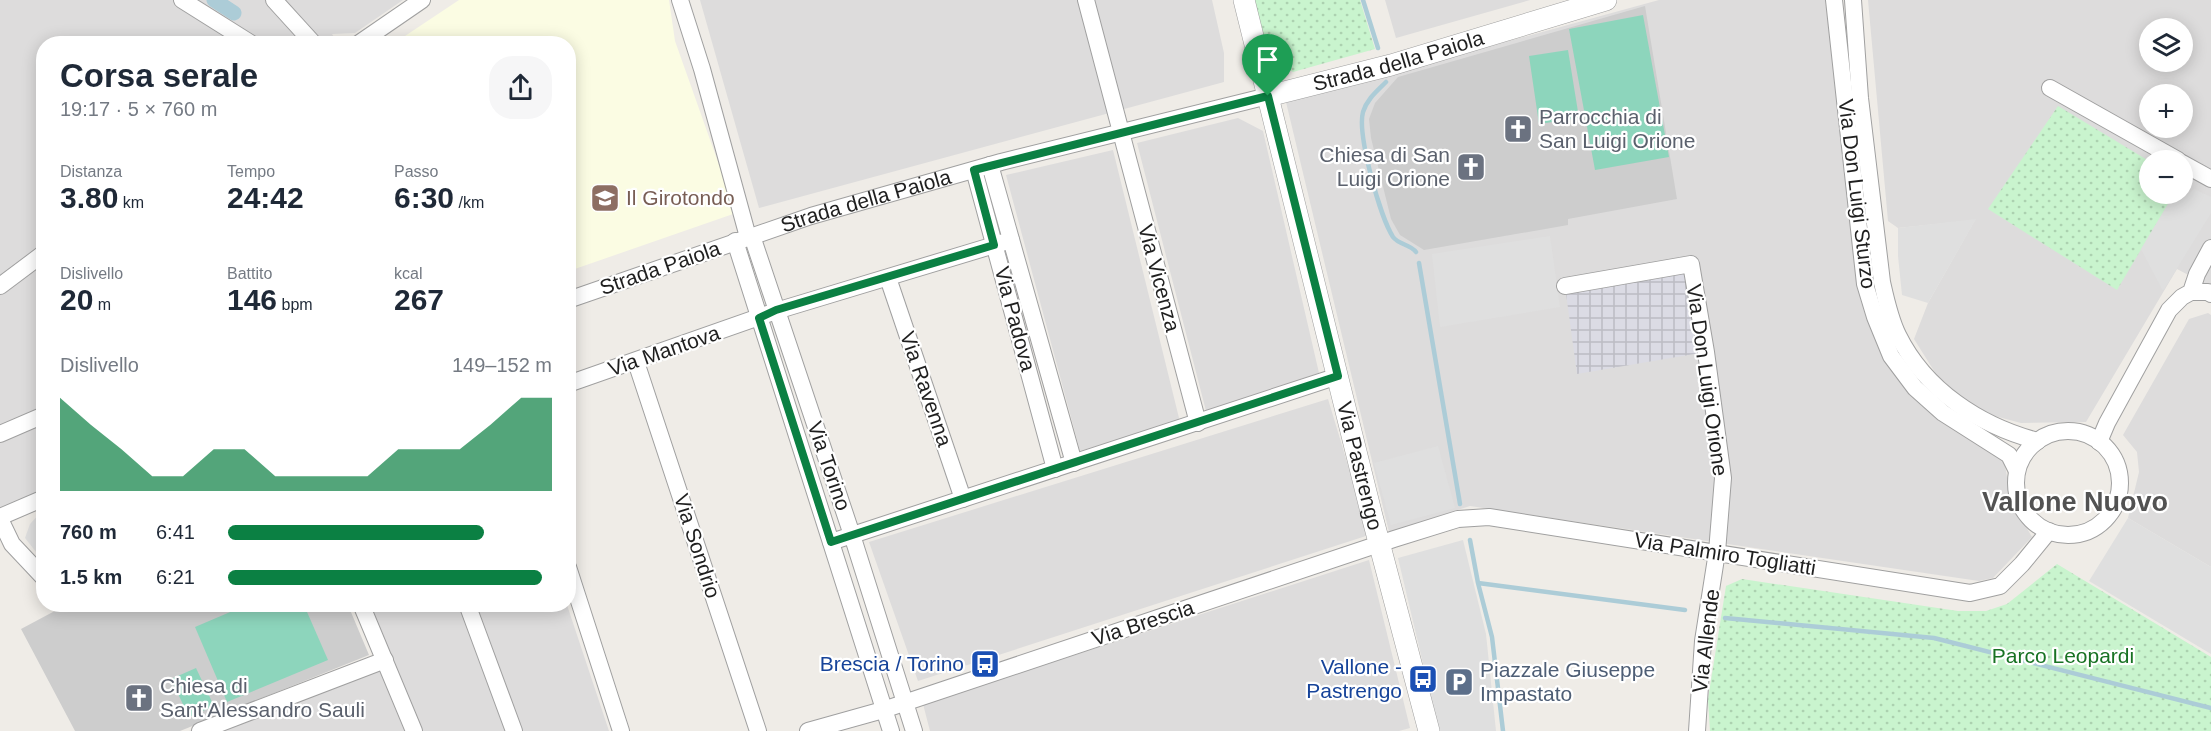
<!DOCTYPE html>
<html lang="it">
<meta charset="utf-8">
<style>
:root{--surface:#fff;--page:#f6f6f7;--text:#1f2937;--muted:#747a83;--accent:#0b8043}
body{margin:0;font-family:Helvetica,sans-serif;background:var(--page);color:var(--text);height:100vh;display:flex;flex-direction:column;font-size:22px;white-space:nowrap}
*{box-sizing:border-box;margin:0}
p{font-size:20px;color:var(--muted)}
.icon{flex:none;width:33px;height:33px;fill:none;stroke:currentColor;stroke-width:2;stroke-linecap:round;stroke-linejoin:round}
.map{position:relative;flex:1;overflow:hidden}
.sheet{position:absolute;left:36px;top:36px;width:540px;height:576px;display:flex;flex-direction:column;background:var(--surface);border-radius:24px;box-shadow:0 3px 15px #0003}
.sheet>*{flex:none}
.fabs{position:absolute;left:2139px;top:18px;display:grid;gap:12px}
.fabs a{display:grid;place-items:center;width:54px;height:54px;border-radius:50%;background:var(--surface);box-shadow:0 3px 15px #0003;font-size:30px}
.pin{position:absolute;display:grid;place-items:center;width:51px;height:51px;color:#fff;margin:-62px -26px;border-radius:50% 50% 50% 0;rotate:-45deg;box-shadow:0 0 6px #0007}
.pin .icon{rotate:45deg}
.round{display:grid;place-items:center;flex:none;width:63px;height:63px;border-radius:24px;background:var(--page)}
.head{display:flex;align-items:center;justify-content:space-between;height:102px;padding:0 24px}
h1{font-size:33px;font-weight:700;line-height:45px}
.stats{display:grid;grid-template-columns:repeat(3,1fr);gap:9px;height:102px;padding:6px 24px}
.stats div{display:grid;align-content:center}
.stats b{font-size:30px;font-weight:700}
.stats small{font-size:16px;font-weight:400}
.stats p{font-size:16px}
.chart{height:168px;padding:12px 24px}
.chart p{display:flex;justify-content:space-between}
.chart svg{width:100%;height:108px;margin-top:6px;fill:var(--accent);opacity:.7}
ul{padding:0 24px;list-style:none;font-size:20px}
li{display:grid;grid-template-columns:96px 72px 1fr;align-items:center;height:45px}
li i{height:15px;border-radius:8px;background:var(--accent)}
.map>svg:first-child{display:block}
</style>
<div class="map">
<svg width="2211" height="731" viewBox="0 0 2211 731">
<defs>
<pattern id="park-dots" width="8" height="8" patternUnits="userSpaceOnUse" patternTransform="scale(1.5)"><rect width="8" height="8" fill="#c9f4ce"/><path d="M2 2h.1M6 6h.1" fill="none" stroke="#acd1b0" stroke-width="1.8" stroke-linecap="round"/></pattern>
<pattern id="plaza-grid" width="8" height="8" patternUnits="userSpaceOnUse" patternTransform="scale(1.5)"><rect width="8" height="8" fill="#dbdbe4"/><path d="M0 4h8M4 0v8" fill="none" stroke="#bcbcc3"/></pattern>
</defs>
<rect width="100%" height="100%" fill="#efece7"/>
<!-- residential -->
<path fill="#dddcdc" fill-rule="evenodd" d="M 0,0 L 403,0 L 355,33 L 332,34 L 338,43 L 44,44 L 43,504 L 0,518 Z
M 700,0 L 1212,0 L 1224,53 L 1224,82 L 759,208 Z
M 1385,0 L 1530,0 L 1396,38 Z
M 1659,0 L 1825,0 L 1849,183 L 1876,340 L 2004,459 L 2011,501 L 2032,537 L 1993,578 L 1979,581 L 1470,506 L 1389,532 L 1286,102 Z
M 1868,0 L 2211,0 L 2211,287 L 2177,269 L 2086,422 L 2021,423 L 1976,411 L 1936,374 L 1914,339 L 1928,303 L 1975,220 L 1898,228 L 1888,221 ZM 2150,28 L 2182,28 L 2182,62 L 2150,62 ZM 2150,94 L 2182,94 L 2182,128 L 2150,128 ZM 2150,160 L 2182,160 L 2182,194 L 2150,194 Z
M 1238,118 L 1263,131 L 1319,373 L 1206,411 L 1137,143 Z
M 1113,150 L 1180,422 L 1080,451 L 1006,175 Z
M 2208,313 L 2211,315 L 2211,567 L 2128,518 L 2139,472 L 2137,452 L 2123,435 L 2189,319 Z
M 1328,399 L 1369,535 L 918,681 L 869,542 Z
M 1369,560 L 1410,728 L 1399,731 L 930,731 L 923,704 Z
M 369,604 L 567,605 L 609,731 L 189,731 L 387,652 Z"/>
<!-- education -->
<path fill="#fbfce3" d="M 459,0 L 669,0 L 675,41 L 736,213 L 569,271 L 568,44 L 393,44 Z"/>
<!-- religious -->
<path fill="#cdcdcd" d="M 1645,6 L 1677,199 L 1568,219 L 1568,225 L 1424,250 L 1400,235 L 1391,219 L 1371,138 L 1369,119 L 1375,103 L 1398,77 Z
M 66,605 L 348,605 L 369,655 L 180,731 L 75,731 L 21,629 Z"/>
<!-- park -->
<path fill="url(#park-dots)" d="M 1252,0 L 1360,0 L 1375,49 L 1293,72 L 1267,58 Z
M 2058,106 L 2149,161 L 2150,194 L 2174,194 L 2117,290 L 1988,209 Z
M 2057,564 L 2211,657 L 2211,731 L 1710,731 L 1708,699 L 1726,586 L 1742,579 L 1958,611 L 1986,611 L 2007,604 Z"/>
<!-- pitch -->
<path fill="#8dd5bc" d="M 1643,15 L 1669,157 L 1595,170 L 1569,29 Z
M 1568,50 L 1579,118 L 1539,124 L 1529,56 Z
M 249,604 L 304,605 L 328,660 L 227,702 L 195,627 Z
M 196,668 L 214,706 L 189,717 L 171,679 Z"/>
<!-- parking -->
<path fill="#dfdfdf" d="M 2194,189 L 2211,197 L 2211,213 L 2163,291 L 2141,249 L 2174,194 L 2180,201 Z
M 1976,219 L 1928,303 L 1902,295 L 1898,256 L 1898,228 Z
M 1550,236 L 1560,307 L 1440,327 L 1432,254 Z
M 1438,446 L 1455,508 L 1391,525 L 1374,463 Z
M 43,510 L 43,558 L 40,557 L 25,538 L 30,524 Z
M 2128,518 L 2211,567 L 2211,654 L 2089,581 Z
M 1463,540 L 1486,634 L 1496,731 L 1439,731 L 1398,558 Z"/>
<!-- plaza -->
<path fill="url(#plaza-grid)" d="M 1691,264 L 1706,352 L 1577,374 L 1565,286 Z"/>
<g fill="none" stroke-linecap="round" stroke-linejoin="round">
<!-- stream -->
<path stroke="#acccd7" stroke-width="4.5" d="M 1363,0 L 1378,48
M 1386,82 C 1377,91 1367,99 1363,112 C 1357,134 1380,217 1393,237 C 1399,245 1410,244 1416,252
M 1419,263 L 1460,504
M 1470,540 L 1478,583 L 1685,610
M 1478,583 L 1492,637 L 1503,731
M 1725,618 L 1934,638 L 2211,708"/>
<!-- canal -->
<path stroke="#acccd7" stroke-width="15" d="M 214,0 L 234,13"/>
<!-- minor casing -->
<g stroke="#a0a0a0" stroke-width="18">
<g id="minor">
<path d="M 182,0 L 252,44"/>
<path d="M 274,0 L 314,44"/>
<path d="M 680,0 L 702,69 L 748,237"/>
<path d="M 1086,0 L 1198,423"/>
<path d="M 1834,0 L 1865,284 L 1875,317 L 1891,356 L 1915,388 L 1943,413 L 2009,455 L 2017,471"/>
<path d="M 1853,0 L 1860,98 L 1882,282 C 1886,300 1890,319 1898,335 C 1925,390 1980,426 2038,441"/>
<path d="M 358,44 L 422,0"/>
<path d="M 2050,88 L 2178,160"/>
<path d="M 2182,163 L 2211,179"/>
<path d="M 990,165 L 1074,463"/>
<path d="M 974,170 L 1055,469"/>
<path d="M 752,236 L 852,535 L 914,731"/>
<path d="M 735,241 L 891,731"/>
<path d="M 888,278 L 963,499"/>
<path d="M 0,286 L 44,253"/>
<path d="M 1565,286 L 1691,264 L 1706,352 L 1723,478 L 1717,552 L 1703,641 L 1697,731"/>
<path d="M 2191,292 L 2208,292 L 2211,294"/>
<path id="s1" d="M 568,300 L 811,216 L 1001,162 L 1268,96"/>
<path d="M 636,362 L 758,731"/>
<path d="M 568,384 L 776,311 L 1011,240"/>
<circle cx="2068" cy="483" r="52"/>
<path d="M 0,434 L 44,415"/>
<path d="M 2099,442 L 2107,423 L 2169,310 L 2182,297 L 2191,292 L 2197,274 L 2211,248"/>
<path d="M 0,517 L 44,498"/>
<path d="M 0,519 L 12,544 L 44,578"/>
<path d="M 831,542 L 1338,376"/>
<path d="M 568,567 L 621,731"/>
<path d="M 361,604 L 414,731"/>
<path d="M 467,604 L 514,731"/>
<path d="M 200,731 L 385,660"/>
<path d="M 808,731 L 883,710 L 1394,539 L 1458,519 L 1489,517 L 1970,593 L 2000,586 L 2022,564 L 2049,531"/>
</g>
</g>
<!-- tertiary casing -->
<g stroke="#a0a0a0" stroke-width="22">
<g id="tertiary">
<path id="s2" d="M 1244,0 L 1372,516 L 1429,731"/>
<path id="s3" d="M 1268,96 L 1391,65 L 1606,0"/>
</g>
</g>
<!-- minor -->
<use href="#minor" stroke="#fff" stroke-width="16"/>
<!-- tertiary -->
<use href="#tertiary" stroke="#fff" stroke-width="21"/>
</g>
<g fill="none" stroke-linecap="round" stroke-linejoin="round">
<!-- route casing -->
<g stroke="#fff" stroke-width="12">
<path id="route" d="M 1268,96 L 1338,376 L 831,542 L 759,318 L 776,310 L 994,245 L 974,170 Z"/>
</g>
<!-- route -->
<use href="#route" stroke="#0b8043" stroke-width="8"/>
</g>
<!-- icons -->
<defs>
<g id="church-square" transform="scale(1.5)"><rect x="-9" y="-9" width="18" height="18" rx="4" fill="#6b7280" stroke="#fff"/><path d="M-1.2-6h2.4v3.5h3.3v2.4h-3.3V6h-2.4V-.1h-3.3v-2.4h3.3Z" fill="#fff"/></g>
<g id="school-square" transform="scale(1.5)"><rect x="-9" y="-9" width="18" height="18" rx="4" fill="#8d6e63" stroke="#fff"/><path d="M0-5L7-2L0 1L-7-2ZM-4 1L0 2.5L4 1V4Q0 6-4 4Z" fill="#fff"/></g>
<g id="bus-square" transform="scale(1.5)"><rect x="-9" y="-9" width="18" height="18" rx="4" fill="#1a4fb4" stroke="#fff"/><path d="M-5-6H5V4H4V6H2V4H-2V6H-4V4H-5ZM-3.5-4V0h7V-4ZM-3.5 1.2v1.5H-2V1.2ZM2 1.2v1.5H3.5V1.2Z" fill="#fff"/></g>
<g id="parking-square" transform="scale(1.5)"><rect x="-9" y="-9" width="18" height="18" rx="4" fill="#5c6f8a" stroke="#fff"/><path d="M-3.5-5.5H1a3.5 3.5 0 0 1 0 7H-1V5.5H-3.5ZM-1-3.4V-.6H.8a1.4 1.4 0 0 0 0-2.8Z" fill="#fff"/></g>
</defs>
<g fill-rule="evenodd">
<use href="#church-square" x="1518" y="129"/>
<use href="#church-square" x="1471" y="167"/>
<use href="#school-square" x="605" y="198"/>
<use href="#bus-square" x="985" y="664"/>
<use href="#bus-square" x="1423" y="679"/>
<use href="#parking-square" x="1459" y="682"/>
<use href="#church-square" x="139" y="698"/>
</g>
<g text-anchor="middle" stroke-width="4.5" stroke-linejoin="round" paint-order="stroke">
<!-- street labels -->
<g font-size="21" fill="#1f1f1f" stroke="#fff">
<text dy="7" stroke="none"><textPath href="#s3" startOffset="135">Strada della Paiola</textPath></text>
<text transform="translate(1857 194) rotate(83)" y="7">Via Don Luigi Sturzo</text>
<text dy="7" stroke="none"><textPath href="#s1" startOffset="314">Strada della Paiola</textPath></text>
<text transform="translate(660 268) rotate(-19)" y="7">Strada Paiola</text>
<text transform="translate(1159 278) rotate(75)" y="7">Via Vicenza</text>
<text transform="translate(1015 319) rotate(75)" y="7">Via Padova</text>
<text transform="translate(664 351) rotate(-19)" y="7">Via Mantova</text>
<text transform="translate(1707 380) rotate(82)" y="7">Via Don Luigi Orione</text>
<text transform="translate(926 389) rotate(71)" y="7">Via Ravenna</text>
<text transform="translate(829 466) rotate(71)" y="7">Via Torino</text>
<text dy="7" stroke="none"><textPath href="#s2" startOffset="480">Via Pastrengo</textPath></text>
<text transform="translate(697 546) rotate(72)" y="7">Via Sondrio</text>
<text transform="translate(1725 554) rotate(9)" y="7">Via Palmiro Togliatti</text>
<text transform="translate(1143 623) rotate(-18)" y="7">Via Brescia</text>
<text transform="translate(1706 641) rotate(-83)" y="7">Via Allende</text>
</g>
<!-- worship labels -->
<g font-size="21" fill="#5b616d" stroke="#fff" text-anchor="start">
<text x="1539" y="124">Parrocchia di<tspan x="1539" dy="24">San Luigi Orione</tspan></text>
<text x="1450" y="162" text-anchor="end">Chiesa di San<tspan x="1450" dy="24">Luigi Orione</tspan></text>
<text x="160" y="693">Chiesa di<tspan x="160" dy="24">Sant'Alessandro Sauli</tspan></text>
</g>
<!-- education labels -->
<g font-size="21" fill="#785e54" stroke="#fff" text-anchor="start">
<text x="626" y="205">Il Girotondo</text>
</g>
<!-- park labels -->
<g font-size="21" fill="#187223" stroke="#fff">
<text x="2063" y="663">Parco Leopardi</text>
</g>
<!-- transit labels -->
<g font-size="21" fill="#164399" stroke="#fff" text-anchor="end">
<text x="964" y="671">Brescia / Torino</text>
<text x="1402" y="674">Vallone -<tspan x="1402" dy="24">Pastrengo</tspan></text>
</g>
<!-- service labels -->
<g font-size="21" fill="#4e5e75" stroke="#fff" text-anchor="start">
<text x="1480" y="677">Piazzale Giuseppe<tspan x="1480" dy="24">Impastato</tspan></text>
</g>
<!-- district labels -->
<g font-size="27" font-weight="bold" fill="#525252" stroke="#fff">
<text x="2075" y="511">Vallone Nuovo</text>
</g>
</g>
</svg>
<div class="fabs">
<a><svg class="icon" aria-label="layers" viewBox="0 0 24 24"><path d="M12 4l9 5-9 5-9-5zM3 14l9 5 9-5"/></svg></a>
<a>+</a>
<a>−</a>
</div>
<div class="pin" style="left:1268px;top:96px;background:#1e9e55"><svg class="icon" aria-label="arrive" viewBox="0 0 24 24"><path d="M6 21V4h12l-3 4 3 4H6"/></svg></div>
<section class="sheet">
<div class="head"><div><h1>Corsa serale</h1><p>19:17 · 5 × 760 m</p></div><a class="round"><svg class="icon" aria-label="share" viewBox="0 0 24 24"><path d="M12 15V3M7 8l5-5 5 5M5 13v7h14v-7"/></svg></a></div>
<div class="stats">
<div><p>Distanza</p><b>3.80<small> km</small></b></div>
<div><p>Tempo</p><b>24:42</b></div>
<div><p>Passo</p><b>6:30<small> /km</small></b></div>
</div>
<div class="stats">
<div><p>Dislivello</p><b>20<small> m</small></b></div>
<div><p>Battito</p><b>146<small> bpm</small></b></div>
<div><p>kcal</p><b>267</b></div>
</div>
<div class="chart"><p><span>Dislivello</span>149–152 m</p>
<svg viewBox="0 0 160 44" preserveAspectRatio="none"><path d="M0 44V6L10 17L20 27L30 38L40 38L50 27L60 27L70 38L80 38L90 38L100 38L110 27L120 27L130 27L140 17L150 6L160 6V44z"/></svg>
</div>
<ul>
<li><b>760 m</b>6:41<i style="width:79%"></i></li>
<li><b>1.5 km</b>6:21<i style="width:97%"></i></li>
</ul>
</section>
</div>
